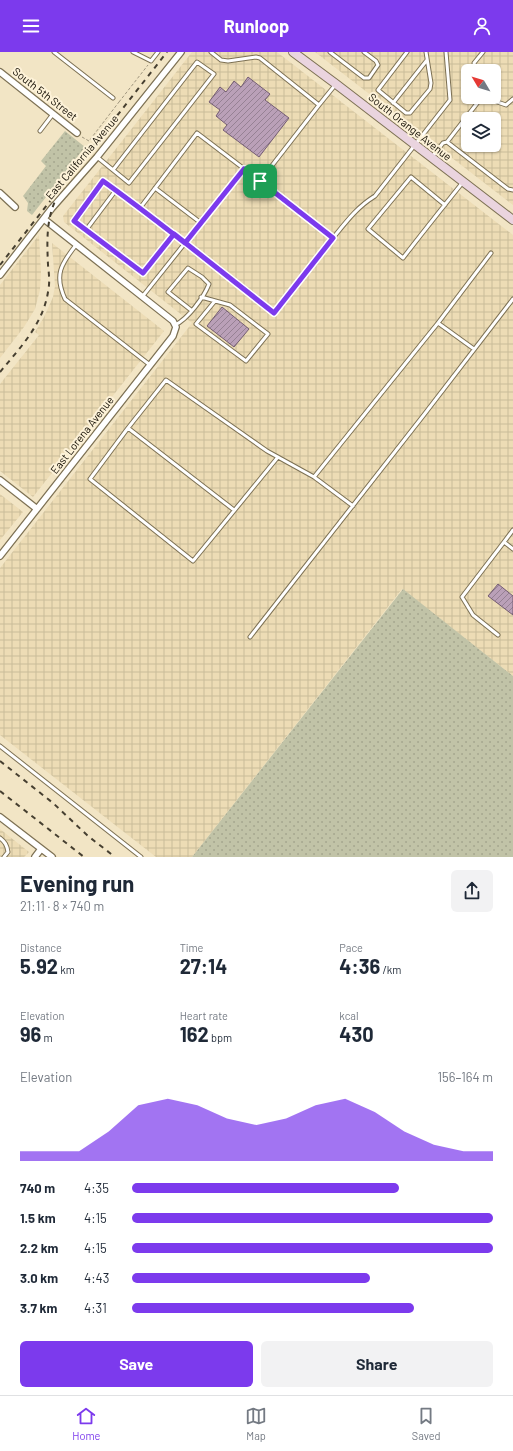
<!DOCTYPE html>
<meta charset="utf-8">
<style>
:root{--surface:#fff;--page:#f2f2f3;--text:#1f2937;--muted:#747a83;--line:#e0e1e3;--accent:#7c3aed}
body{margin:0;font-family:Barlow,sans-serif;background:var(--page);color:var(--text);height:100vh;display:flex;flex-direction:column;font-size:15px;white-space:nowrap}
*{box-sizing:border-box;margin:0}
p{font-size:13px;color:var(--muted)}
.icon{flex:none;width:22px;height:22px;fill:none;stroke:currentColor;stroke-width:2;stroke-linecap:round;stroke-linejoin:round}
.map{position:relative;height:805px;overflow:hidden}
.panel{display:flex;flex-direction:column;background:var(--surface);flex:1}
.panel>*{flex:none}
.needle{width:26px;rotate:308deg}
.controls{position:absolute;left:461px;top:12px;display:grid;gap:8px}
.controls a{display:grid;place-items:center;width:40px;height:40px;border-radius:6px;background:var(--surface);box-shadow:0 1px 3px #0004;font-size:20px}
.pin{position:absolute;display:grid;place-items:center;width:34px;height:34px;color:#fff;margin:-17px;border-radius:8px;box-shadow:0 2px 6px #0006}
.round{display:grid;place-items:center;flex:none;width:42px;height:42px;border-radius:6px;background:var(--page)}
.overview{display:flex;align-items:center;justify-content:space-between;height:68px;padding:0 20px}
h1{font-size:22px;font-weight:700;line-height:30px}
.stats{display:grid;grid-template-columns:repeat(3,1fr);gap:6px;height:68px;padding:4px 20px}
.stats div{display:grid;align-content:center}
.stats b{font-size:20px;font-weight:700}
.stats small{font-size:11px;font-weight:400}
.stats p{font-size:11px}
.chart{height:112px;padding:8px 20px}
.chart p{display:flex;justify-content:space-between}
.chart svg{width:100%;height:72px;margin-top:4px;fill:var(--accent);opacity:.7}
.cta{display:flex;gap:8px;margin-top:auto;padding:8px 20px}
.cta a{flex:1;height:46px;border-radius:6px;background:var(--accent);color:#fff;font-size:16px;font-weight:700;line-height:46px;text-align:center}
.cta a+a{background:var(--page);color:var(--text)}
ul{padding:0 20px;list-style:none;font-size:13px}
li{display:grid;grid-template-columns:64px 48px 1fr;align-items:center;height:30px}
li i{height:10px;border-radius:5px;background:var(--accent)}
header{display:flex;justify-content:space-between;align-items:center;height:52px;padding:0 20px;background:var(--accent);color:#fff;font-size:18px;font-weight:700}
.menu{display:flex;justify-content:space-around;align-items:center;height:56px;border-top:1px solid var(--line);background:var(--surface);font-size:11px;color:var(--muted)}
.menu a{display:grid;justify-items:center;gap:2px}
.menu .selected{color:var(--accent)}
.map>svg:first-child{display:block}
</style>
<header><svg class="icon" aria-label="menu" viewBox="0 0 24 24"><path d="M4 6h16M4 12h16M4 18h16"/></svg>Runloop<svg class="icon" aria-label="person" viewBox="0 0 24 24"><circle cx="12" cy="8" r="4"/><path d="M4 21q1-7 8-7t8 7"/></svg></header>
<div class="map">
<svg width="513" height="805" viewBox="0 0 513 805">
<defs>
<pattern id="industrial-grid" width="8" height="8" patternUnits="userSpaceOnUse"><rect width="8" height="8" fill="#eddcb5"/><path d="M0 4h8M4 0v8" fill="none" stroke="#cabc9a"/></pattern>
<pattern id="grass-dots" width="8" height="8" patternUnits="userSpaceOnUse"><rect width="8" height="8" fill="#c1c3a7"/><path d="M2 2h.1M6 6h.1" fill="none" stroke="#a5a68e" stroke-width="1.8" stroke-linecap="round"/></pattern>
<pattern id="building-hatch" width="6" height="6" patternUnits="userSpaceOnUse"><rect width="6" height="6" fill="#baa0b8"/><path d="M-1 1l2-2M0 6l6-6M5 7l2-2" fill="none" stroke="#968194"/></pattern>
</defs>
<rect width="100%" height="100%" fill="#f2e5c5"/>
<!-- industrial -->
<path fill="url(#industrial-grid)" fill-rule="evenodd" d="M 192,0 L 277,0 L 513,183 L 513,624 L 402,537 L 192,805 L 156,805 L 0,683 L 0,516 L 192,271 L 64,170 L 63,164 Z
M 315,0 L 513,0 L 513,153 ZM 468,19 L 494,19 L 494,45 L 468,45 ZM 468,67 L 494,67 L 494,93 L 468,93 Z
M 39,183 L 41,220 L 40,238 L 35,257 L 24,275 L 0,306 L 0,233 Z
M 52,191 L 164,279 L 33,445 L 0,419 L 0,332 L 39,283 L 35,280 L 44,265 L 53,245 L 55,234 Z
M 0,442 L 23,460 L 0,488 Z
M 0,777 L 29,800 L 24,805 L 0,805 Z"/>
<!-- grass -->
<path fill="url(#grass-dots)" d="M 65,79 L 85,95 L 32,163 L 27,159 L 28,151 L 23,144 L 46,114 L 41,109 Z
M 403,537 L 513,624 L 513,805 L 192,805 Z"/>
<!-- building -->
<path fill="url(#building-hatch)" stroke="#745d72" d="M 248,25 L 270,42 L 265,48 L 289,66 L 259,105 L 223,78 L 227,73 L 216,64 L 220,58 L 209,50 L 220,35 L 226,40 L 234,29 L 241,35 Z
M 222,255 L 249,277 L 234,295 L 207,274 Z
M 498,532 L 513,544 L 513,563 L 488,544 Z"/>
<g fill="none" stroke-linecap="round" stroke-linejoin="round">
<!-- lane casing -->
<g stroke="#7d7154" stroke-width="5">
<path id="lane" d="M 54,0 L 113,46
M 133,0 L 151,9 L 158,0
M 211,0 L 221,8 L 228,9 L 256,5 L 260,6 L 319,53 L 336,32
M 330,0 L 364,26 L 369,26 L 378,13 L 376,9 L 364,0
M 407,0 L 378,38 L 406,61 L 410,61 L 430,37 L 431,31 L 426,0
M 476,19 L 474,11 L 483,0
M 483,45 L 506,53 L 513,47
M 393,51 L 427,8
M 319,53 L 260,129 L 333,186 C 346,170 357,155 375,144 L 450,48 L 446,0
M 40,79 L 53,62
M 447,90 L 482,45
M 97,105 L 129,131 L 214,22 L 197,10 L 113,118
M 432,105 L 443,91 L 447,90 L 508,137 L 513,138
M 260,129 L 197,81 L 140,156 L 274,261 L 333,186
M 155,136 L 201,171
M 445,153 L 411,125 L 368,177 L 403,206 C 423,180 443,155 463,130
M 140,156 L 103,129 L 74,169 L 143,221 L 174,182
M 86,178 L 116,138
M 76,193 C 61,212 54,223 65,247 L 150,313
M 142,245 L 244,117
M 201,245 L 230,253 L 268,282 L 246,309 L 196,272 L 215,249
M 438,271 L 491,201
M 175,273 C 188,267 204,245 209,232 L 202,225 L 188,216 L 168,240 L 191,258
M 128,376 L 234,458
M 278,405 L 193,509 L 90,427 L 128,376 L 166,328 L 267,399 L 314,425
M 353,454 L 314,425 L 438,271 L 474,297
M 513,478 L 504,490 L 513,497
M 498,583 L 473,563 L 462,545 L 504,490
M 250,585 L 423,364 L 513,247
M 0,694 L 141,805
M 0,786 C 5,790 7,793 8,800 L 4,805"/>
</g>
<!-- street casing -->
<g stroke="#7d7154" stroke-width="8">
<path id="street" d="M 0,20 L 77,81
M 0,141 L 15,155
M 0,223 L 52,156 L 97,105 L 181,0
M 0,428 L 37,457
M 0,504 L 173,284 L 176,275 L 173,269 L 168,265 L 44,167
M 0,765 L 52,805
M 35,805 L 41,797"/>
</g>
<!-- secondary casing -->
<g stroke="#7d7154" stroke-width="10">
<path id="secondary" d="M 293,0 L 336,32 L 513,168"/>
</g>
<!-- path -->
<path stroke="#a0967e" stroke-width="1" stroke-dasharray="3 2" stroke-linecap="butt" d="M 119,50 L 148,13
M 82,85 L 89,89 L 119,50"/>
<!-- lane -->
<use href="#lane" stroke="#fff" stroke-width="3"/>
<!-- street -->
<use href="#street" stroke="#fff" stroke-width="5.5"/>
<!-- secondary -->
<use href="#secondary" stroke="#ead4df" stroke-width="8"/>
<!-- rail -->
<path stroke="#463f30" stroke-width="2" stroke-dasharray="5 5" stroke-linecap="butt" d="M 0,213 L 167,0
M 0,320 C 20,296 43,272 48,240 C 50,231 49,222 48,213 C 47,190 46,168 56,147
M 0,709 L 53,751 L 88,784 L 115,805
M 0,739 L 84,805"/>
</g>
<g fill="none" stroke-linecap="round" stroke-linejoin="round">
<!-- route casing -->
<g stroke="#fff" stroke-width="8">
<path id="route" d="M 260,129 L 244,117 L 185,191 C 158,170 131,149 103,129 L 74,169 L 143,221 L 174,182 L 274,261 L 333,186 L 260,129"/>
</g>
<!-- route -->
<use href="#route" stroke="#7c3aed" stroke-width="5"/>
</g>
<g text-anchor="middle" stroke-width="4" stroke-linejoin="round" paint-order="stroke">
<!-- street labels -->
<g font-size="11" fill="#140f05" stroke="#fdf2d8">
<text transform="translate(45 42) rotate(38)" y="4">South 5th Street</text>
<text transform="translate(410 75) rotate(38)" y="4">South Orange Avenue</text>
<text transform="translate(82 105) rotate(-50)" y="4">East California Avenue</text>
<text transform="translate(82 383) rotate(-52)" y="4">East Lorena Avenue</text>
</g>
</g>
</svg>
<div class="controls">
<a><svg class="needle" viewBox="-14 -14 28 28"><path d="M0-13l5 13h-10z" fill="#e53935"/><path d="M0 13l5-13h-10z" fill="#747a83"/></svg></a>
<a><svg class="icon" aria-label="layers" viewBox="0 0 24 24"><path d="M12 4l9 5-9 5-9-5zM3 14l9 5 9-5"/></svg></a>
</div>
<div class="pin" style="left:260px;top:129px;background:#1e9e55"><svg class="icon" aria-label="arrive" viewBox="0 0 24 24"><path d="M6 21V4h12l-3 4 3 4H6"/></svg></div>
</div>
<section class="panel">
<div class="overview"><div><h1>Evening run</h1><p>21:11 · 8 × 740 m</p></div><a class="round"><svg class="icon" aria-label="share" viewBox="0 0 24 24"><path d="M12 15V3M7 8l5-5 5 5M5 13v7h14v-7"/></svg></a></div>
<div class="stats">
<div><p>Distance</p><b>5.92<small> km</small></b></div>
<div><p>Time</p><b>27:14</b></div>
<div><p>Pace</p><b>4:36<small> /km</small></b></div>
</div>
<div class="stats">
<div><p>Elevation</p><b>96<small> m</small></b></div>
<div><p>Heart rate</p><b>162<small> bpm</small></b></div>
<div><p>kcal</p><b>430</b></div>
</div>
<div class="chart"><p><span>Elevation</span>156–164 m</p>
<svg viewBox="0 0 160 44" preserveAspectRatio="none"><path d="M0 44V38L10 38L20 38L30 26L40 10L50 6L60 10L70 18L80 22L90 18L100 10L110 6L120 14L130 26L140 34L150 38L160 38V44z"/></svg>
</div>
<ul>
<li><b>740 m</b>4:35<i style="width:74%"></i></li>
<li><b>1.5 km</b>4:15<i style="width:100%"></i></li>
<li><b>2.2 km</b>4:15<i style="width:100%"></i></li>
<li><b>3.0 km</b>4:43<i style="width:66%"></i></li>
<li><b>3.7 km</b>4:31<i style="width:78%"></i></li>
</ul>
<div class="cta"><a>Save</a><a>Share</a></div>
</section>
<nav class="menu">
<a class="selected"><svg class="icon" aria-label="home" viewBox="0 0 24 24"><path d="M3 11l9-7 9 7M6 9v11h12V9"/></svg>Home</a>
<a><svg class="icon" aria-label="map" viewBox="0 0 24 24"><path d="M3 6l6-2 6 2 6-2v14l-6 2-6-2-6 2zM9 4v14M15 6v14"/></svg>Map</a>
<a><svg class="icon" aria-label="saved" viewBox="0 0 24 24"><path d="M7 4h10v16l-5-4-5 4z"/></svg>Saved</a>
</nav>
